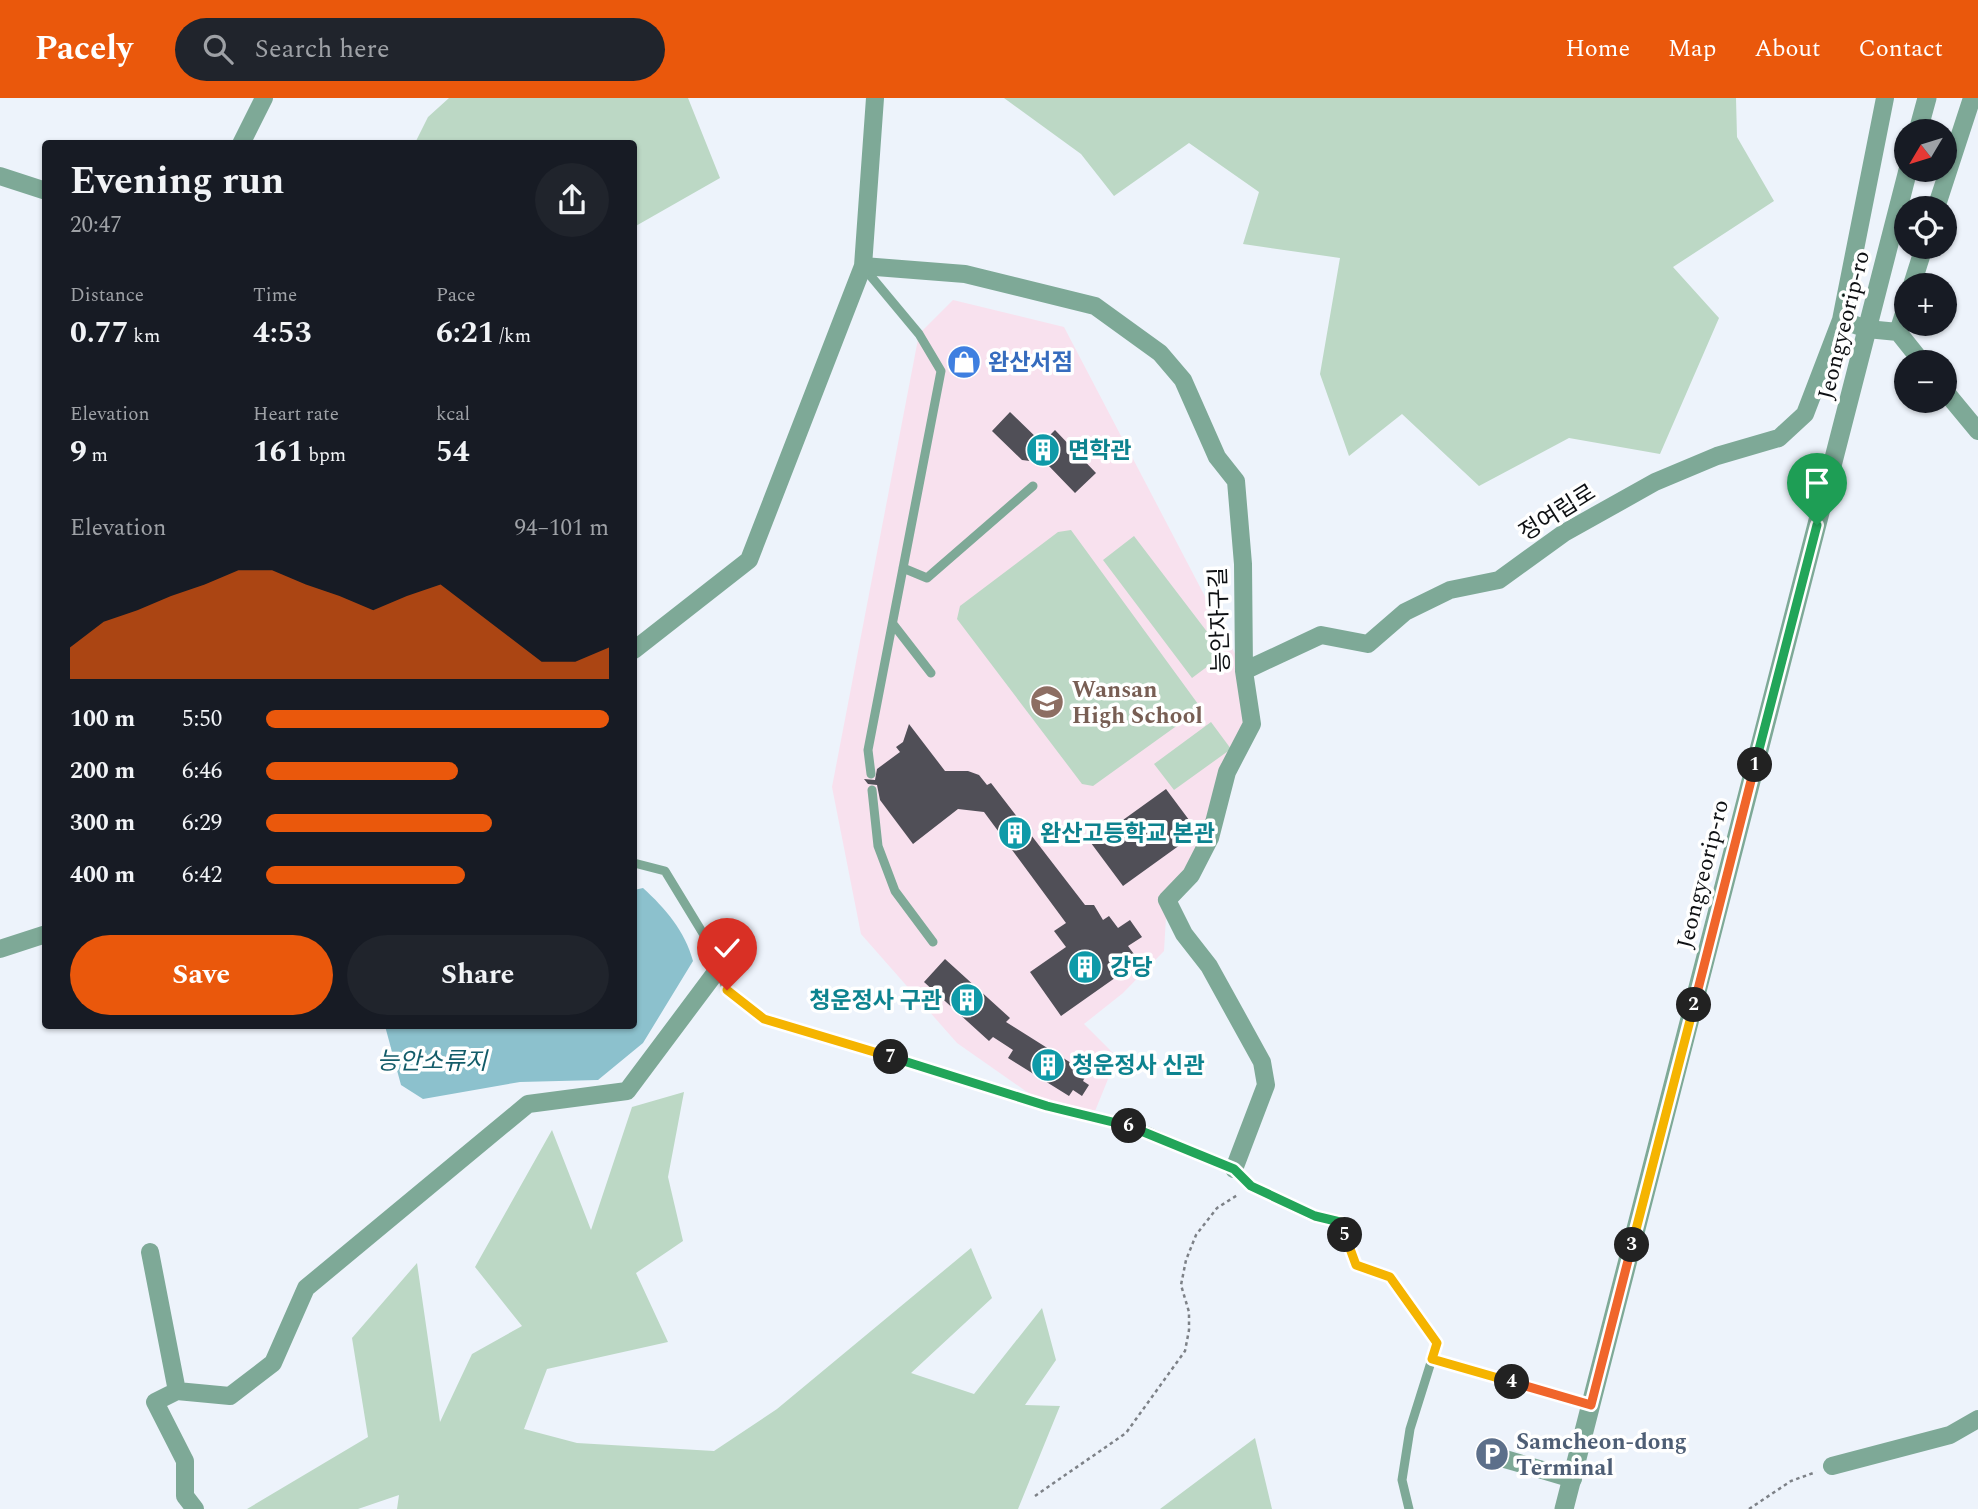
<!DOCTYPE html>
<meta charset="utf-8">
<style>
:root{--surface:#171b24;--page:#20242c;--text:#f1f3f6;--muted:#9ea1a6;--accent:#ea580c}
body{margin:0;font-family:Spectral,"Noto Sans KR",serif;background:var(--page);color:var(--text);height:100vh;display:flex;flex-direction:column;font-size:26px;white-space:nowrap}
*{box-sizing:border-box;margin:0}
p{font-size:23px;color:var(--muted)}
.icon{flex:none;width:38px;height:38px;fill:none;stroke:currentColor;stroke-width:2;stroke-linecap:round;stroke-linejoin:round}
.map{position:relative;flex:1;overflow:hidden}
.details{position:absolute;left:42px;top:42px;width:595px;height:889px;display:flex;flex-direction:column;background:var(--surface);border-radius:7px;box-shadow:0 2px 5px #0004}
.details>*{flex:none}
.needle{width:46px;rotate:232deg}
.controls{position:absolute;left:1894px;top:21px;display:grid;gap:14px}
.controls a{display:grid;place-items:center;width:63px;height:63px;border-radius:50%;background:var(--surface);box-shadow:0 2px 5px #0004;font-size:35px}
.pin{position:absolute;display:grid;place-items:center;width:60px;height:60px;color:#fff;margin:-72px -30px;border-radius:50% 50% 50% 0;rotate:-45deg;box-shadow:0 0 7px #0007}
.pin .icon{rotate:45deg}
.km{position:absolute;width:35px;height:35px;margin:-18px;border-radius:50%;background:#222;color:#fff;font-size:19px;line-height:35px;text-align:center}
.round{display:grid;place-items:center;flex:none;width:74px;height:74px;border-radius:37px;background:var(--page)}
.overview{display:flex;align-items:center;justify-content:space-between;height:119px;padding:0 28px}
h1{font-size:38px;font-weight:700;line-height:52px}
.metrics{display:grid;grid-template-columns:repeat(3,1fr);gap:10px;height:119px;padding:7px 28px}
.metrics div{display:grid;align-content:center}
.metrics b{font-size:30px;font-weight:700}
.metrics small{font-size:19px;font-weight:400}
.metrics p{font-size:19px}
.chart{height:196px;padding:14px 28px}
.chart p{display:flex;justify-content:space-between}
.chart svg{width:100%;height:126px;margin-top:7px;fill:var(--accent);opacity:.7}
.action{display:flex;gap:14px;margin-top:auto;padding:14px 28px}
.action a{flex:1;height:80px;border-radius:42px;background:var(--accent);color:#fff;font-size:28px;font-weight:700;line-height:80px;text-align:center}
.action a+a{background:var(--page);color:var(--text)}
ul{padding:0 28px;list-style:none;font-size:23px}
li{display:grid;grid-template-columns:112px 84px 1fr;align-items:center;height:52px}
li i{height:18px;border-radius:9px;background:var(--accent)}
header{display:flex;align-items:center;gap:42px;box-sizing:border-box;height:98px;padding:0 35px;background:var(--accent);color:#fff}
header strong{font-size:33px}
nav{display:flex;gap:38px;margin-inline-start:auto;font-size:24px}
.search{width:490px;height:63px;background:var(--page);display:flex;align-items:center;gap:18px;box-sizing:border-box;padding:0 24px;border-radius:38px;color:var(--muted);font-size:26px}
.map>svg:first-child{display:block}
</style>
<header>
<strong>Pacely</strong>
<div class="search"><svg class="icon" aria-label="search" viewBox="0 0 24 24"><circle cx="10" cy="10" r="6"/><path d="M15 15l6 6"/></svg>Search here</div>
<nav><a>Home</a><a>Map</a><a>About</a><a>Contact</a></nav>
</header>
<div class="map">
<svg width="1978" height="1411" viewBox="0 0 1978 1411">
<rect width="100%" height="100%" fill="#edf3fb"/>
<!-- education -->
<path fill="#f8e1ee" d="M 953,202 L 1064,229 L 1244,573 L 1248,634 L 1215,719 L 1167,802 L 1164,853 L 1123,895 L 1084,926 L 1117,959 L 1093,1018 L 1047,1008 L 957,945 L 861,836 L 832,689 L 919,236 Z"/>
<!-- green -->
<path fill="#bcd8c5" d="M 449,0 L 688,0 L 720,80 L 634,129 L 634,46 L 415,45 L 428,19 Z
M 1004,0 L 1736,0 L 1737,39 L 1774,103 L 1673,169 L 1719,220 L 1660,356 L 1569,340 L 1479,388 L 1402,316 L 1349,358 L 1320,276 L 1340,160 L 1243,146 L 1259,94 L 1189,45 L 1114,98 L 1081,56 Z
M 1071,432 L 1198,606 L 1189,619 L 1093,688 L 1082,686 L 957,521 L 960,508 L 1058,434 Z
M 1134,438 L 1224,556 L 1192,580 L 1103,462 Z
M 1211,624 L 1231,651 L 1174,692 L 1154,666 Z
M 684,994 L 668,1079 L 683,1143 L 636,1175 L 668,1244 L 547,1271 L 524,1331 L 577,1345 L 714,1353 L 777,1311 L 971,1150 L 992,1200 L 911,1275 L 974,1296 L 1042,1210 L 1056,1262 L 1025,1307 L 1060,1308 L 1018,1411 L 397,1411 L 399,1397 L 358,1411 L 247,1411 L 368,1339 L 352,1240 L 417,1165 L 440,1324 L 472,1256 L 522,1228 L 475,1169 L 552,1032 L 591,1132 L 632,1009 Z
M 1255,1340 L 1272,1411 L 1160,1411 Z"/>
<!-- water -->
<path fill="#8cc1cd" d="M 643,790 C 665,810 685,833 693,863 L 643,945 L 598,982 L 520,984 L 423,1001 L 401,987 L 385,928 L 634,928 L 634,792 Z"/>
<!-- building -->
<path fill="#504f57" d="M 1010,314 L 1042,345 L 1055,332 L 1096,375 L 1075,395 L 1046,365 L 1022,362 L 992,333 Z
M 909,626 L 945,673 L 968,673 L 979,677 L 987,687 L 991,685 L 1085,807 L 1094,807 L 1103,822 L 1109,818 L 1118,830 L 1130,822 L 1142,839 L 1128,848 L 1139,863 L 1061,918 L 1030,874 L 1066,849 L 1054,833 L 1066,825 L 984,714 L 958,711 L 913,746 L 880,702 L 877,687 L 868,686 L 864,681 L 875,682 L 877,671 L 900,654 L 896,649 L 903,644 Z
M 1166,691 L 1198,734 L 1123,788 L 1091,745 Z
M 945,861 L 1010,920 L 1006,924 L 1087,975 L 1083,983 L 1089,987 L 1082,998 L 1073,992 L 1069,998 L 1008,960 L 1013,952 L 993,939 L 989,943 L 924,884 Z"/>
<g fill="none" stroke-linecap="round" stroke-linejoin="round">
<!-- path -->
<path stroke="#7d8187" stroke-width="2.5" stroke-dasharray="3.5 3.5" stroke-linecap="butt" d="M 1443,1264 L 1574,1303
M 1035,1398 L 1126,1335 L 1185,1253 L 1189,1232 L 1189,1214 L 1181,1187 L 1186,1162 L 1196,1137 L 1217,1110 L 1239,1096
M 1749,1411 L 1791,1383 L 1816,1374"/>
<!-- service -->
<path stroke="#7ea997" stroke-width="9" d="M 864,170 L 919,236 L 941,273 L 868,652 L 871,676
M 903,470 L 927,480 L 1033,388
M 893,526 L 931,575
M 872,692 L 878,748 L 895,793 L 933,844
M 634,765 L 665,773 L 707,842 L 727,892 L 764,921 L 1047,1008 L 1148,1033 L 1234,1071 L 1251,1089 L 1315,1118 L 1340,1124 L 1356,1167 L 1390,1179 L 1437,1245 L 1410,1331 L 1402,1382 L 1409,1411"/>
<!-- minor -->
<path stroke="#7ea997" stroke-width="18" d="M 1885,0 L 1841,222 L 1867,231 L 1898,234
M 241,46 L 264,0
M 0,78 L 46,93
M 1936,110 L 1972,0
M 863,168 L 965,176 L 1095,208 L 1160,255 L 1183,282 L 1217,359 L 1236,383 L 1243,466 L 1244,573 L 1252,626 L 1227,674 L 1210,740 L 1191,777 L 1167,802 L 1184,836 L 1209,868 L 1262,964 L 1266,987 L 1234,1071
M 1912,187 L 1924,149
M 1906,209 L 1898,234 L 1922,264
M 1944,292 L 1978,333
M 634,552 L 749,462 L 863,168 L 875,0
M 1244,573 L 1321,537 L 1368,546 L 1405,514 L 1450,492 L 1499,482 L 1564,435 L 1655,384 L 1717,358 L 1779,340 L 1805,316 L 1841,222
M 0,851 L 46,836
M 150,1154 L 177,1293 L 230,1298 L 273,1265 L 306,1190 L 528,1006 L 627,993 L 719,870
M 177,1293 L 155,1304 L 185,1363 L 185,1398 L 195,1411
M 1498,1359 L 1573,1381
M 1832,1368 L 1950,1337 L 1978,1321"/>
<!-- tertiary -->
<path stroke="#7ea997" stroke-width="19" d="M 1918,33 L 1927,0
M 1564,1411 L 1908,72"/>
</g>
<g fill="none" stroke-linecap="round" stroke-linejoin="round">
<!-- split-1 casing -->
<g stroke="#fff" stroke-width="14">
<path id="split-1" d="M 1755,667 L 1817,427"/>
</g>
<!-- split-2 casing -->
<g stroke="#fff" stroke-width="14">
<path id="split-2" d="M 1694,907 L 1755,667"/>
</g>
<!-- split-3 casing -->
<g stroke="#fff" stroke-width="14">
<path id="split-3" d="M 1632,1147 L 1694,907"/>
</g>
<!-- split-4 casing -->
<g stroke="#fff" stroke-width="14">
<path id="split-4" d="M 1512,1284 L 1591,1307 L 1632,1147"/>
</g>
<!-- split-5 casing -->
<g stroke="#fff" stroke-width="14">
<path id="split-5" d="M 1345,1137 L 1356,1167 L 1390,1179 L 1437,1245 L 1432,1261 L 1512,1284"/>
</g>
<!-- split-6 casing -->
<g stroke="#fff" stroke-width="14">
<path id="split-6" d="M 1129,1028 L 1234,1071 L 1251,1088 L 1315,1118 L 1340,1124 L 1345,1137"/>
</g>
<!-- split-7 casing -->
<g stroke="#fff" stroke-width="14">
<path id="split-7" d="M 891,959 L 1047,1008 L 1129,1028"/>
</g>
<!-- split-8 casing -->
<g stroke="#fff" stroke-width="14">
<path id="split-8" d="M 727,892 L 764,921 L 891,959"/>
</g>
<!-- split-1 -->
<use href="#split-1" stroke="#22a559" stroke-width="9"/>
<!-- split-2 -->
<use href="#split-2" stroke="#f0652b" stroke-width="9"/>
<!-- split-3 -->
<use href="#split-3" stroke="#f5b400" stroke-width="9"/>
<!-- split-4 -->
<use href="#split-4" stroke="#f0652b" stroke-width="9"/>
<!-- split-5 -->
<use href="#split-5" stroke="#f5b400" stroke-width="9"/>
<!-- split-6 -->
<use href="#split-6" stroke="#22a559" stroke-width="9"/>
<!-- split-7 -->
<use href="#split-7" stroke="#22a559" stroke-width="9"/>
<!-- split-8 -->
<use href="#split-8" stroke="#f5b400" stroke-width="9"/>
</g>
<!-- icons -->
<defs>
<g id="shop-disc" transform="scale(1.75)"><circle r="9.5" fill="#3f7fe0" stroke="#fff"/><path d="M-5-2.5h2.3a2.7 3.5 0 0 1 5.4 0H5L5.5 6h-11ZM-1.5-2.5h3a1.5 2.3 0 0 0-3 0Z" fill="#fff"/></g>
<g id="building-disc" transform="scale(1.75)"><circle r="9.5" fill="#0f9aa8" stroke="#fff"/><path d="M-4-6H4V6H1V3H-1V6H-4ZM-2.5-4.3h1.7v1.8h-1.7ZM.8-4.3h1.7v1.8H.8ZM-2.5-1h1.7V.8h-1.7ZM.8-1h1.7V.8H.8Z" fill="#fff"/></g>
<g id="school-disc" transform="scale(1.75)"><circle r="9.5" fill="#8d6e63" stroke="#fff"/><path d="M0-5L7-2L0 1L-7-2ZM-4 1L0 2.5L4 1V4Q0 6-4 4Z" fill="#fff"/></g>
<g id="parking-disc" transform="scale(1.75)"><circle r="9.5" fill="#5c6f8a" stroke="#fff"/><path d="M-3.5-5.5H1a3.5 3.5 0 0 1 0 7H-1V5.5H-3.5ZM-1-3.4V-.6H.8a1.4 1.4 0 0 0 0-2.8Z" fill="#fff"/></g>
</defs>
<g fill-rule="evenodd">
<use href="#shop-disc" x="964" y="264"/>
<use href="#building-disc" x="1043" y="352"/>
<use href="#school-disc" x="1047" y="604"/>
<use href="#building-disc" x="1015" y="735"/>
<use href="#building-disc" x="1085" y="869"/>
<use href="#building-disc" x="967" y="902"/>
<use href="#building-disc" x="1048" y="967"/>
<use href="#parking-disc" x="1492" y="1356"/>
</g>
<g text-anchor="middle" stroke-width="7" stroke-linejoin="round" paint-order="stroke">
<!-- street labels -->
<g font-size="23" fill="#0e1013" stroke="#fff">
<text transform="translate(1843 227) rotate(-76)" y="8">Jeongyeorip-ro</text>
<text transform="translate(1557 414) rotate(-32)" y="8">정여립로</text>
<text transform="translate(1219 522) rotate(-92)" y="8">능안자구길</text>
<text transform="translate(1702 776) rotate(-76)" y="8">Jeongyeorip-ro</text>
</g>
<!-- shop labels -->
<g font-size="23" font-weight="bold" fill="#366cbe" stroke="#fff" text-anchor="start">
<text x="988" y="272">완산서점</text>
</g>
<!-- culture labels -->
<g font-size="23" font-weight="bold" fill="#0d838f" stroke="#fff" text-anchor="start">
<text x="1068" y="360">면학관</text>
<text x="1040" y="743">완산고등학교 본관</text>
<text x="1110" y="877">강당</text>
<text x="942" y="910" text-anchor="end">청운정사 구관</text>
<text x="1072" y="975">청운정사 신관</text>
</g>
<!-- education labels -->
<g font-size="23" font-weight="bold" fill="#785e54" stroke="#fff" text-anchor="start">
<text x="1072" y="599">Wansan<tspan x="1072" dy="26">High School</tspan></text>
</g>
<!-- service labels -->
<g font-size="23" font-weight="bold" fill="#4e5e75" stroke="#fff" text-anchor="start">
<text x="1516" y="1351">Samcheon-dong<tspan x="1516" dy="26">Terminal</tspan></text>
</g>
<!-- water labels -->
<g font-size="24" font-style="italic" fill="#135c69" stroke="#fff">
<text x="432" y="971">능안소류지</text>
</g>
</g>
</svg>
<div class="controls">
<a><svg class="needle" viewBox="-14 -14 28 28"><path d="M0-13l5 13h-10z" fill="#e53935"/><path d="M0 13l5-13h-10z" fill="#9ea1a6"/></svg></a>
<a><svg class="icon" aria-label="locate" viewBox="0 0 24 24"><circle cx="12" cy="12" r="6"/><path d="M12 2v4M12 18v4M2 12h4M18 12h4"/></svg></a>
<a>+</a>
<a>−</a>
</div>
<div class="pin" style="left:1817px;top:427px;background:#1e9e55"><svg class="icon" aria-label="arrive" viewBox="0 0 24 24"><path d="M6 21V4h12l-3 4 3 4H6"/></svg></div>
<div class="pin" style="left:727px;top:892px;background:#d93025"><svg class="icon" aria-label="check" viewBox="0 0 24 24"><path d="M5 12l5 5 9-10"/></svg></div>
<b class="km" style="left:1755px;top:667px">1</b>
<b class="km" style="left:1694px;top:907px">2</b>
<b class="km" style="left:1632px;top:1147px">3</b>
<b class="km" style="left:1512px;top:1284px">4</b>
<b class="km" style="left:1345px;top:1137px">5</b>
<b class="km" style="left:1129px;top:1028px">6</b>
<b class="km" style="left:891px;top:959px">7</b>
<section class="details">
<div class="overview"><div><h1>Evening run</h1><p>20:47</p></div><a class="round"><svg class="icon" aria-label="share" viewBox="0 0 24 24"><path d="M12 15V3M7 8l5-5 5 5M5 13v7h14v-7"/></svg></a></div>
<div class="metrics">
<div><p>Distance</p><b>0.77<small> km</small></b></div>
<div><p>Time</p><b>4:53</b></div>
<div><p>Pace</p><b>6:21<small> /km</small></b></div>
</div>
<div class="metrics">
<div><p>Elevation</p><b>9<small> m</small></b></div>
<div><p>Heart rate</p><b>161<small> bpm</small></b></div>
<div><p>kcal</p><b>54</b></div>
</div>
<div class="chart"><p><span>Elevation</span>94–101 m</p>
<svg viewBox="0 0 160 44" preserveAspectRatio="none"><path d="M0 44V33L10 24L20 20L30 15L40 11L50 6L60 6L70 11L80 15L90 20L100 15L110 11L120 20L130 29L140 38L150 38L160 33V44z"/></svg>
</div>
<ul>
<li><b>100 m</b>5:50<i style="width:100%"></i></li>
<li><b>200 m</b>6:46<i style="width:56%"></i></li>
<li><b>300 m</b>6:29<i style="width:66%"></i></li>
<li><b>400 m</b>6:42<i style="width:58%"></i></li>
</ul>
<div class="action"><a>Save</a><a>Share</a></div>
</section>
</div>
